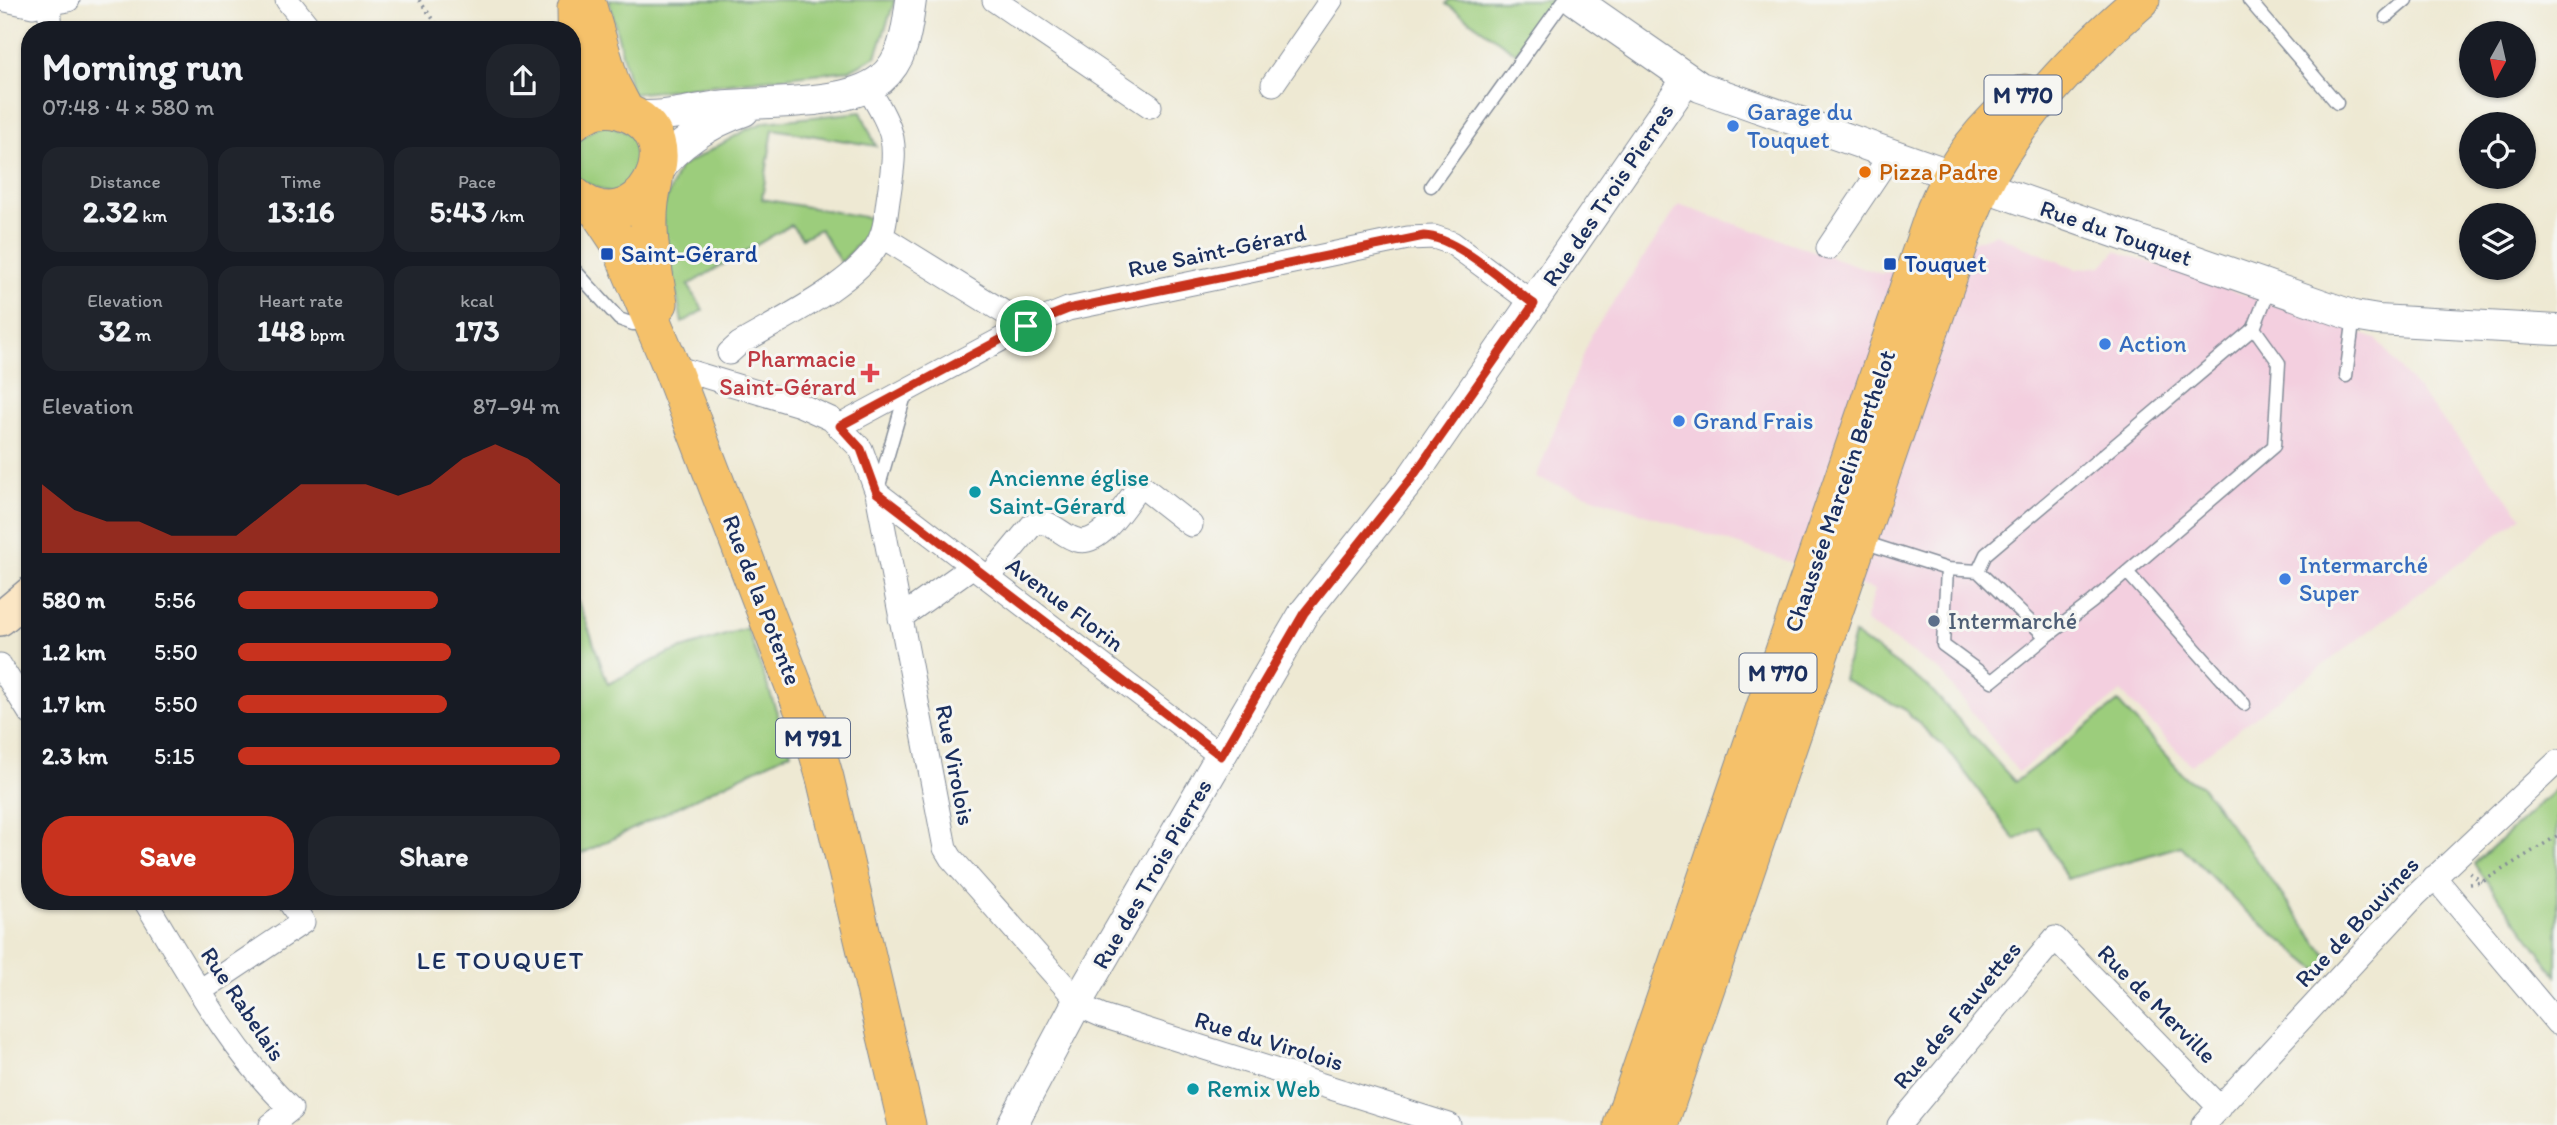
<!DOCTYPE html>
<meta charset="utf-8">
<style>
:root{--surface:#171b24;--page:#20242c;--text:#f1f3f6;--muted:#9ea1a6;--accent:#c8321e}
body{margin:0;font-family:Itim,sans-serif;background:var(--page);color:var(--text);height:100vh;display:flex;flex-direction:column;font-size:26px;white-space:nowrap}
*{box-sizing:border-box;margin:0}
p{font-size:23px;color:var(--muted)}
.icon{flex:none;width:38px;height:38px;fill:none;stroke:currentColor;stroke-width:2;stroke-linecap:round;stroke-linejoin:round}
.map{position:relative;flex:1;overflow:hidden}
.drawer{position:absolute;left:21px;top:21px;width:560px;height:889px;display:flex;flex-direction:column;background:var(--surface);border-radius:28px;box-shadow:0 2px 5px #0004}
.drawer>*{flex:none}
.needle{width:46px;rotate:188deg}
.buttons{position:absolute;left:2459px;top:21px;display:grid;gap:14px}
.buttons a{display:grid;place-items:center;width:77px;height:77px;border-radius:50%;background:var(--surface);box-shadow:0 2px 5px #0004;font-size:35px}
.pin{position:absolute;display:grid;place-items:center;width:60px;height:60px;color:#fff;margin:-30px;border:4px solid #fff;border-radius:50%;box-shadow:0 2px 7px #0007}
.round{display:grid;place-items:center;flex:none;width:74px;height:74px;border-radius:28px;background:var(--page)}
.headline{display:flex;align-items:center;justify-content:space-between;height:119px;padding:0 21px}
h1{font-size:38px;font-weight:800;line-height:52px}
.metrics{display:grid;grid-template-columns:repeat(3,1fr);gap:10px;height:119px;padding:7px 21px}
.metrics div{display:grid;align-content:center;border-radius:18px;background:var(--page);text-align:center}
.metrics b{font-size:30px;font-weight:800}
.metrics small{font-size:19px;font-weight:400}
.metrics p{font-size:19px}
.chart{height:196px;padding:14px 21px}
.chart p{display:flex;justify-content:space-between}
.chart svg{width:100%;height:126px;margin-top:7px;fill:var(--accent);opacity:.7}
.action{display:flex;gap:14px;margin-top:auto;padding:14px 21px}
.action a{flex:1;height:80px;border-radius:28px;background:var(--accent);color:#fff;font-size:28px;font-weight:800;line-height:80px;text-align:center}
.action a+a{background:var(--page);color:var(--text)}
ul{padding:0 21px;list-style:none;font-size:23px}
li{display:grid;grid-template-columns:112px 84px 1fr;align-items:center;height:52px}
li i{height:18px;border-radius:9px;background:var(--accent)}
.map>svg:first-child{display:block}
</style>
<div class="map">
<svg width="2557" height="1125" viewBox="0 0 2557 1125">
<rect width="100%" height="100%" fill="#f6f6f2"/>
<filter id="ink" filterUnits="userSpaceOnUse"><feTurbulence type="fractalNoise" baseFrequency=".0143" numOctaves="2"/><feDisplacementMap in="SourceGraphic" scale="14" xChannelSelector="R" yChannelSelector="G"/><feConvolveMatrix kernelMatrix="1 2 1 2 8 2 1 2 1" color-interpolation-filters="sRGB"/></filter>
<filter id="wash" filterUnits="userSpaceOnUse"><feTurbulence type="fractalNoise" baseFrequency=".00686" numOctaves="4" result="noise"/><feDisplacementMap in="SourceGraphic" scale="28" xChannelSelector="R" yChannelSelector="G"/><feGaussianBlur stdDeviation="1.57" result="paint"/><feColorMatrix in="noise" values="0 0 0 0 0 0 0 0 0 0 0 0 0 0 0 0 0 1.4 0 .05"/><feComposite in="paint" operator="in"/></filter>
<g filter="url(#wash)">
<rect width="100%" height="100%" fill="#eee9d3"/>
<!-- built -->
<path fill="#f3cfdf" d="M 1679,205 L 1882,274 L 1995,234 L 2076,269 L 2102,266 L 2116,251 L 2376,339 L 2522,516 L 2191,765 L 2121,692 L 2018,772 L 1941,672 L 1865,621 L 1875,590 L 1536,478 L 1591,335 Z"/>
<!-- green -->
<path fill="#9ccd7c" stroke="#5c7e6d" stroke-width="2" d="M 609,0 L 895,0 L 876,56 L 850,70 L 632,94 Z
M 1449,0 L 1550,0 L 1554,3 L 1516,53 L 1446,4 Z
M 861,112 L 876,146 L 773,129 L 762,199 L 870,218 L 867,234 L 841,263 L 820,229 L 802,238 L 791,225 L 688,285 L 703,310 L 682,323 L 661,213 L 679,168 L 748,129 L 765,122 Z
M 605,123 L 636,136 L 643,168 L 614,195 L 578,180 C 559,149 579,136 605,123 Z
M 572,591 L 585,619 L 608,684 L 667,654 L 747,628 L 791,752 L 577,856 L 572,846 Z
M 1854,634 L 1929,687 L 2015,782 L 2118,702 L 2187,779 L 2201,785 L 2329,959 L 2319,971 L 2244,910 L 2181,846 L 2067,879 L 2039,827 L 2015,840 L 1953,756 L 1904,709 L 1843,679 Z
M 2557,788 L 2557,976 L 2474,864 Z"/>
</g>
<g filter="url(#ink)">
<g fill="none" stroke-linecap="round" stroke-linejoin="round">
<!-- service casing -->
<g stroke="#848c98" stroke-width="15">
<path id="service" d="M 2249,0 L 2337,103
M 2386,17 L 2406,0
M 1431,186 L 1564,0
M 572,267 L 619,319 L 633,324 L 649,323
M 2346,376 L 2354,316
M 878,489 L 906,392
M 1863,542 L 1947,569 L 1978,571 L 2046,637 L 2092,602 L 2274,446 L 2279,363 L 2254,328 L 2270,287
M 1947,569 L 1943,645 L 1992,681 L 2046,637
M 1978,571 L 1986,554 L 2254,328
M 2127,572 L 2244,704"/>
</g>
<!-- minor casing -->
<g stroke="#848c98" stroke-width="25">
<path id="minor" d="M 6,0 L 33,6 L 68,0
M 287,0 L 311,30
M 994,0 L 1150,106
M 49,4 L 51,30
M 1273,84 L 1331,0
M 881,236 L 1026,326
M 1828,248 L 1891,154
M 729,353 L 739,344 C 778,321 856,283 877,245 C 886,230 886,211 889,194 C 897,140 896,135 868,88
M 671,366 L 800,405 L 831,419 L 861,449 L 877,493 L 945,848 L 951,858 L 1078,1001 L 1087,1009 L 1103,1016 L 1449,1125
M 840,426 L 1026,326 L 1068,309 L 1408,238 L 1434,237 L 1452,243 L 1534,304
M 877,493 L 1221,756
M 988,578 L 1032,525 L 1043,522 C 1056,526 1065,537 1077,540 C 1101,547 1126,503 1140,485 L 1191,525
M 900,618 L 973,566
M 0,665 L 30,713
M 2434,877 L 2557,1023
M 145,901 C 189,973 229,1049 291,1109 L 271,1125
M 200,991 L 303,922 L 289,901
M 1899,1125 L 2055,938 L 2220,1108
M 2203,1125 L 2415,896 L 2557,762"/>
</g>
<!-- tertiary casing -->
<g stroke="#848c98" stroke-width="32">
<path id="tertiary" d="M 1575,0 L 1700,87 L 2354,316 L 2378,320 L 2557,330
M 632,115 C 662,119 689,110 718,106 C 763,101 846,107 881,79 C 905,59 907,28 911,0
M 657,173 C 673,146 713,121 744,111
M 1012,1125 L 1078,1001 L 1304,613 L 1411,479 L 1687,79"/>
</g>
<!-- secondary casing -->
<g stroke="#848c98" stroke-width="36">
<path id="secondary" d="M 0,619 L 30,594"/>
</g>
<!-- primary casing -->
<g stroke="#848c98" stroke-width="39">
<path id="primary" d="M 586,0 L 611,84 L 625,111
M 572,117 L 577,90 L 576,8
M 572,123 C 586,111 604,105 622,111 C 700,135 637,252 572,194
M 654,181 C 643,222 652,261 659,303
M 596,208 L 618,241 L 671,366 L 812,733 L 825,778 L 907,1125
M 1622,1125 L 1935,210 C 1954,164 1986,124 2025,93
M 1659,1125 L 1962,237 C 1968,220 1974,203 1982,187 C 2016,117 2083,50 2141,0"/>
</g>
<!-- path -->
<path stroke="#848c98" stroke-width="3.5" stroke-dasharray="2 5" stroke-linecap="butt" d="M 419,0 L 441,30
M 2470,873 L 2482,882
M 2470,884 L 2482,882 L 2557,836"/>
<!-- service -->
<use href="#service" stroke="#fff" stroke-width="12"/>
<!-- minor -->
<use href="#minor" stroke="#fff" stroke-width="23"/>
<!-- tertiary -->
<use href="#tertiary" stroke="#fff" stroke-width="30"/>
<!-- secondary -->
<use href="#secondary" stroke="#fbe6c4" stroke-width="33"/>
<!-- primary -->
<use href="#primary" stroke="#f5c16b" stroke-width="37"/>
</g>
</g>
<g fill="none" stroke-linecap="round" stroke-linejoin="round" filter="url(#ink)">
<!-- route casing -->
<g stroke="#fff" stroke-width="14">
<path id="route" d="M 1424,236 C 1457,237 1506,284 1534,304 L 1411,479 L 1304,613 L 1221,756 L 877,493 L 861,449 L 840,426 L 1026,326 L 1068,309 Z"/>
</g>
<!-- route -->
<use href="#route" stroke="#c8321e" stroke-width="9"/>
</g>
<!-- markers -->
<g fill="#3f7fe0" stroke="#f6f6f2" stroke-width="2.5">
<circle cx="1733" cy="126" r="7"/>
<circle cx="2105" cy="344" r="7"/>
<circle cx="1679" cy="421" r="7"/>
<circle cx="2285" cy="579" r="7"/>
</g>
<circle fill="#e8710a" stroke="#f6f6f2" stroke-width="2.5" cx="1865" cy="172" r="7"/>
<g fill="#1a4fb4" stroke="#f6f6f2" stroke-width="2.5">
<rect x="600" y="247" width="14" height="14" rx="3.5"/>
<rect x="1883" y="257" width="14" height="14" rx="3.5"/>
</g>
<path fill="#e0444e" stroke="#f6f6f2" stroke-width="2.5" d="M866.5 362.5h7v7h7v7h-7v7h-7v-7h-7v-7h7z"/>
<g fill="#0f9aa8" stroke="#f6f6f2" stroke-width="2.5">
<circle cx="975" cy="492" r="7"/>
<circle cx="1193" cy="1089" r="7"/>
</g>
<circle fill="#5c6f8a" stroke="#f6f6f2" stroke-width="2.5" cx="1934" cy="621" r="7"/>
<g text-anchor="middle" stroke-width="6" stroke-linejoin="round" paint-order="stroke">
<!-- shield labels -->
<g fill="#f6f6f2" stroke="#5d6b8a" stroke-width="2">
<rect x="1984.5" y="75.5" width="77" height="39" rx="5"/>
<rect x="1739.5" y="653.5" width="77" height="39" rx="5"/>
<rect x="776" y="718.5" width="74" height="39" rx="5"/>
</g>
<g font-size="23" font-weight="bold" fill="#1b2f5e">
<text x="2023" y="103">M 770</text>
<text x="1778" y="681">M 770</text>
<text x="813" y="746">M 791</text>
</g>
<!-- shop labels -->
<g font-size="24" fill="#366cbe" stroke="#f6f6f2" text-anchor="start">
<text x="1747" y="120">Garage du<tspan x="1747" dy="28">Touquet</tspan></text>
<text x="2119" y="352">Action</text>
<text x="1693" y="429">Grand Frais</text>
<text x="2299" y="573">Intermarché<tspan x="2299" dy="28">Super</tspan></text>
</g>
<!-- food labels -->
<g font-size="24" fill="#c56008" stroke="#f6f6f2" text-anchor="start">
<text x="1879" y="180">Pizza Padre</text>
</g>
<!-- street labels -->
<g font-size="24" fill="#1b2f5e" stroke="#f6f6f2">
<text transform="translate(1608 195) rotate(-56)" y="8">Rue des Trois Pierres</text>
<text transform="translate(2116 233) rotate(19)" y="8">Rue du Touquet</text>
<text transform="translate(1217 251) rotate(-12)" y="8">Rue Saint-Gérard</text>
<text transform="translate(1840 491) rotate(-71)" y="8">Chaussée Marcelin Berthelot</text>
<text transform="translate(762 600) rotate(69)" y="8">Rue de la Potente</text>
<text transform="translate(1065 604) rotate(37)" y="8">Avenue Florin</text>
<text transform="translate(955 765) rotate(79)" y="8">Rue Virolois</text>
<text transform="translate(1152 874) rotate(-60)" y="8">Rue des Trois Pierres</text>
<text transform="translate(2357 922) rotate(-47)" y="8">Rue de Bouvines</text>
<text transform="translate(243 1004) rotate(56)" y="8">Rue Rabelais</text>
<text transform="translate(2157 1004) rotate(45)" y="8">Rue de Merville</text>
<text transform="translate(1957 1015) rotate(-50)" y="8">Rue des Fauvettes</text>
<text transform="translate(1269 1041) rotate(17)" y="8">Rue du Virolois</text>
</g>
<!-- transit labels -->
<g font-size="24" fill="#164399" stroke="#f6f6f2" text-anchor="start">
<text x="621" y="262">Saint-Gérard</text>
<text x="1904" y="272">Touquet</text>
</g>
<!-- health labels -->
<g font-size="24" fill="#be3a42" stroke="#f6f6f2" text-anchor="end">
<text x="856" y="367">Pharmacie<tspan x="856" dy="28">Saint-Gérard</tspan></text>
</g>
<!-- culture labels -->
<g font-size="24" fill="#0d838f" stroke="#f6f6f2" text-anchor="start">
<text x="989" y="486">Ancienne église<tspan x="989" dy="28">Saint-Gérard</tspan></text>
<text x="1207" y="1097">Remix Web</text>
</g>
<!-- service labels -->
<g font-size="24" fill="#4e5e75" stroke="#f6f6f2" text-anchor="start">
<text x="1948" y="629">Intermarché</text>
</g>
<!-- neighbourhood labels -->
<g font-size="26" letter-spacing="2" fill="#1b2f5e" stroke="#f6f6f2">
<text x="501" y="969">LE TOUQUET</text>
</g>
</g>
</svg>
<div class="buttons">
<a><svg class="needle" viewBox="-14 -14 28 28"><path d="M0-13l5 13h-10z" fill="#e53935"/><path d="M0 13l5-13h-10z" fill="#9ea1a6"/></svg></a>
<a><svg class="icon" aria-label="locate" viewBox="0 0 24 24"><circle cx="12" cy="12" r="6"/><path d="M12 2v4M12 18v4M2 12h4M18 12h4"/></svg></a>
<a><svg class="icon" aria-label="layers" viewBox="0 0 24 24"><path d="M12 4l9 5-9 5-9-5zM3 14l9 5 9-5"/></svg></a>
</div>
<div class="pin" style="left:1026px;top:326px;background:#1e9e55"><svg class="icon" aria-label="arrive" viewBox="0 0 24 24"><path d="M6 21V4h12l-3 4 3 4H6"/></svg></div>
<section class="drawer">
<div class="headline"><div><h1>Morning run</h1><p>07:48 · 4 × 580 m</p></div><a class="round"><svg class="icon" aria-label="share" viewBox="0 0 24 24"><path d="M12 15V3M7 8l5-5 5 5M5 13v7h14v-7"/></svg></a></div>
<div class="metrics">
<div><p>Distance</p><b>2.32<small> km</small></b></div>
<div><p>Time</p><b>13:16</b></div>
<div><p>Pace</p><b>5:43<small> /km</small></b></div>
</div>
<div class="metrics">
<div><p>Elevation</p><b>32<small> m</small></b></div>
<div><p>Heart rate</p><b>148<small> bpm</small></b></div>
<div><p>kcal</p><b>173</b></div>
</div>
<div class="chart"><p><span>Elevation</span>87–94 m</p>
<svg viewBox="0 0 160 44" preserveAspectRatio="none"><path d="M0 44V20L10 29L20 33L30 33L40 38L50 38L60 38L70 29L80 20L90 20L100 20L110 24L120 20L130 11L140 6L150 11L160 20V44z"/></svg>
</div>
<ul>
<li><b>580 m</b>5:56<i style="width:62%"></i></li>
<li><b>1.2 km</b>5:50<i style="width:66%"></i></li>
<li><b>1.7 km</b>5:50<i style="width:65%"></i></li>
<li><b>2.3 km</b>5:15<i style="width:100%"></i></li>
</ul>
<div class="action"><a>Save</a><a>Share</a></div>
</section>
</div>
